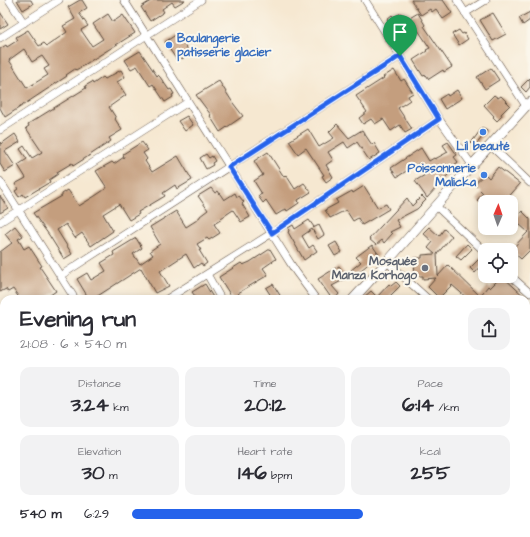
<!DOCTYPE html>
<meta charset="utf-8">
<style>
:root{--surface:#fff;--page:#f2f2f3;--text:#2b2b33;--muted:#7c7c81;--accent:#2563eb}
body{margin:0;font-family:"Architects Daughter",sans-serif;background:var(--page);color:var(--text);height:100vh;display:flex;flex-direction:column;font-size:15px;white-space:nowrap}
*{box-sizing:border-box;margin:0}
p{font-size:13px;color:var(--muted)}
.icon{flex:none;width:22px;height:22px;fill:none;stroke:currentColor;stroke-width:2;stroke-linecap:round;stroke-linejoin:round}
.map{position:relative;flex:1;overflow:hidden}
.details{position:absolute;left:0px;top:295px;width:530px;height:242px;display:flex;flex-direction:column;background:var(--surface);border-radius:12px 12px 0 0;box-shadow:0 2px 10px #0003}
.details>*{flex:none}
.needle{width:26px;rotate:2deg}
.tools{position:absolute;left:478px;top:195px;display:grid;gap:8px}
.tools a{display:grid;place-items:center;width:40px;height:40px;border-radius:8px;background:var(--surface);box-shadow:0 2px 10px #0003;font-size:20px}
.pin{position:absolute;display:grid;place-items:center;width:34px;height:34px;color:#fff;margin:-41px -17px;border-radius:50% 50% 50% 0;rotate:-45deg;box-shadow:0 0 4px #0007}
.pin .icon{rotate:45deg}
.round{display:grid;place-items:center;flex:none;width:42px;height:42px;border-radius:12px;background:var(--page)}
.summary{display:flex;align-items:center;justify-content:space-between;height:68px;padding:0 20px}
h1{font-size:22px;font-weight:700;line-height:30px}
.metrics{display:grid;grid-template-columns:repeat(3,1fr);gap:6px;height:68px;padding:4px 20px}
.metrics div{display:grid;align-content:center;border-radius:10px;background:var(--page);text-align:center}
.metrics b{font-size:20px;font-weight:700}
.metrics small{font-size:11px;font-weight:400}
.metrics p{font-size:11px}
ul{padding:0 20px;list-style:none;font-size:13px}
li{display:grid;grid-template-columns:64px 48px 1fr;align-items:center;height:30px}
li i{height:10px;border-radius:5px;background:var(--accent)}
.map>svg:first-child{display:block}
</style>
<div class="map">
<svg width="530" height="537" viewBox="0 0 530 537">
<rect width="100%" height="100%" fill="#fbf7ec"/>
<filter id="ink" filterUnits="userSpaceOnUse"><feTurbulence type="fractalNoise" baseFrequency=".025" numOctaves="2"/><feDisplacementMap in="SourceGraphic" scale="8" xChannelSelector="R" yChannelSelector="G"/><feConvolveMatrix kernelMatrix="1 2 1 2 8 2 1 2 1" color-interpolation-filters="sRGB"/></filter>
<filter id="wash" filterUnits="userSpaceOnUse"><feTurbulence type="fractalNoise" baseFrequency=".012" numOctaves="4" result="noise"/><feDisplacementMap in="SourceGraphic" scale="16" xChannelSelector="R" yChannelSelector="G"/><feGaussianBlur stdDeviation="0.9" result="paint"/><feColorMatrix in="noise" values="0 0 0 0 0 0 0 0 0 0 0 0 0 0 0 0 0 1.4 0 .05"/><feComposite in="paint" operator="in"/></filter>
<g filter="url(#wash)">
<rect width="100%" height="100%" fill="#f6e8d1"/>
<g id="blocks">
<!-- building -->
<path fill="#c49e7e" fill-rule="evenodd" d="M 17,0 L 31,0 L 33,4 L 23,10 Z
M 80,0 L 82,0 L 87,8 L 79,13 L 88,26 L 81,30 L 92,46 L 103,39 L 93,24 L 108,14 L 113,22 L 123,15 L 135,33 L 76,70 L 75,69 L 66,75 L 67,76 L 5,117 L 0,108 L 0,49 L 6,45 L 7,47 L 18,40 L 16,37 L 28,30 L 39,46 L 44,43 L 47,46 L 67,32 L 63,26 L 75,19 L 68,7 ZM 24,49 L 32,62 L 42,56 L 49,66 L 44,69 L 48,75 L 27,88 L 9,60 Z
M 152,0 L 185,0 L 175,6 L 172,2 L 162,9 L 164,12 L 150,21 L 141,7 Z
M 411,0 L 443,0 L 452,13 L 443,19 L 436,9 L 432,12 L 430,9 L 421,15 Z
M 0,12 L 8,24 L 0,29 Z
M 530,12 L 530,20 L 523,25 L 519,18 Z
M 401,13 L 407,23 L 395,31 L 387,19 L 392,15 L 394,17 Z
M 418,13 L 425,25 L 424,26 L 452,67 L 444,72 L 443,70 L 429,79 L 426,75 L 423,76 L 413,60 L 427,51 L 426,50 L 430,48 L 418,30 L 416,31 L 408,19 Z
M 493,13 L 506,34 L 493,41 L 480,20 Z
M 459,30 L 462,34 L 464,33 L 468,39 L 459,45 L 452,34 Z
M 177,34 L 190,53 L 182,59 L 181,56 L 176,59 L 165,42 Z
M 140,51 L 157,76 L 158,75 L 160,77 L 169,90 L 171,89 L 174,94 L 172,95 L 173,97 L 165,102 L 153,84 L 150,86 L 137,66 L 131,69 L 125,60 Z
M 491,68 L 499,80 L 485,89 L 477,77 Z
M 121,70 L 125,77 L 117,82 L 126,95 L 109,107 L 116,118 L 115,119 L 122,130 L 109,138 L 111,141 L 84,159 L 73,166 L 72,163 L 57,172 L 58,174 L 49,180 L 50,182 L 25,197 L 23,194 L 19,197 L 15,191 L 18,189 L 15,184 L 26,178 L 18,165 L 27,159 L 20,149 L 24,146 L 32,158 L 42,152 L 26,128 L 29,126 L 28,124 L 86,88 L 85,86 L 92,82 L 93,84 L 103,77 L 105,79 Z
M 394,70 L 401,81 L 404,79 L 413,93 L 408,96 L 410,100 L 398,108 L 412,129 L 405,133 L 400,125 L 391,131 L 383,119 L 375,124 L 371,119 L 363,124 L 359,118 L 367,112 L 356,96 L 384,78 L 383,77 Z
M 530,78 L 530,87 L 526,92 L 521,87 Z
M 219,81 L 233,103 L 243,116 L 220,132 L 210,116 L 211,115 L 196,95 Z
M 457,90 L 462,98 L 445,109 L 439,99 L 447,94 L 448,96 Z
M 494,95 L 498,98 L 501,96 L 510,105 L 501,114 L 502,116 L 497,121 L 493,117 L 494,116 L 484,105 Z
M 187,116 L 193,125 L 185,131 L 178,121 Z
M 337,124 L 349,138 L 362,130 L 372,145 L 374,143 L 380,153 L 369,160 L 357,142 L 348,148 L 344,142 L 328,152 L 333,160 L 326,165 L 333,177 L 326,182 L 322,176 L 324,175 L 306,148 L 298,154 L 289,141 L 308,129 L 319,147 L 334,138 L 329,132 Z
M 482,128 L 487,131 L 475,146 L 471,143 Z
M 15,134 L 20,142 L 5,151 L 15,166 L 5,172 L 0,164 L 0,142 L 1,144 Z
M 142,142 L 148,150 L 143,153 L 147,159 L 145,161 L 152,172 L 178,156 L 192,180 L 177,189 L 175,185 L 163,193 L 165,196 L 138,212 L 139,214 L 129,220 L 119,204 L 103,214 L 113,231 L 91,246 L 82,233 L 75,238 L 66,224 L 57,230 L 72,254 L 64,259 L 49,235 L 33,213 L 62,196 L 62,194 L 68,190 L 79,206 L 95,196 L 107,188 L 96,171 L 112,162 L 114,164 L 124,157 L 123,154 Z
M 448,142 L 457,155 L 454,157 L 458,162 L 453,166 L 455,167 L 427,198 L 415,181 L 425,175 L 419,163 L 397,177 L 391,168 L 421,148 L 429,161 L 434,158 L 435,159 L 448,152 L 443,145 Z
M 268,152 L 284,177 L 286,175 L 295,189 L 304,183 L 311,192 L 298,200 L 299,203 L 287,211 L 286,209 L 276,215 L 266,200 L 263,203 L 258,196 L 262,194 L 254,181 L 263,175 L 254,161 Z
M 206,154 L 209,158 L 212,156 L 215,161 L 212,163 L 213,165 L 206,169 L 200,158 Z
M 498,167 L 520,184 L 504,202 L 495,202 L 492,199 L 489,202 L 485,202 L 485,207 L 477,200 L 483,193 L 474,184 L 485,174 L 489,178 Z
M 364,186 L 378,208 L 386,204 L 389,209 L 362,225 L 358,218 L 353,221 L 346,210 L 330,218 L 325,210 L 338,203 L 336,200 L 352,191 L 353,193 Z
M 211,188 L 215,193 L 218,191 L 224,200 L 235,193 L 237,197 L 239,196 L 244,202 L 242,204 L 250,217 L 241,222 L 233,210 L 221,218 L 222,219 L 214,224 L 220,233 L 209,240 L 207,238 L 197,244 L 201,250 L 199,250 L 207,263 L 203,266 L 201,263 L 194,268 L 186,254 L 160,271 L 169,286 L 155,293 L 141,268 L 93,299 L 89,299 L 77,279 L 87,273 L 91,280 L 106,271 L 101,263 L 114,255 L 113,252 L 136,238 L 142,248 L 133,254 L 140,264 L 153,255 L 150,251 L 160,244 L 150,227 L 176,211 L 186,227 L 197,220 L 197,219 L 200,217 L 200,216 L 208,210 L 198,196 Z
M 0,196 L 8,208 L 0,213 Z
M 422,196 L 426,200 L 417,209 L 396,220 L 400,227 L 390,232 L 392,234 L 384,243 L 382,240 L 376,245 L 369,239 L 407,198 L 412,206 Z
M 522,211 L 530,219 L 530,250 L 521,259 L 511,250 L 528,232 L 519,224 L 511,233 L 511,223 Z
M 309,220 L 314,227 L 313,228 L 319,225 L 324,235 L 318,239 L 312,229 L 302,236 L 309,248 L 313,245 L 317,251 L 304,260 L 288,232 L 289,231 L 288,228 L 293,225 L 295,229 Z
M 15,226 L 23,236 L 18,239 L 24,249 L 29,246 L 42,266 L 40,267 L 56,291 L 46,298 L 45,297 L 42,299 L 20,299 L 13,289 L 8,292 L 6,289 L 0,292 L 0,252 L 12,243 L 5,234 Z
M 429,227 L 439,236 L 444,229 L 452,236 L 437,254 L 438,276 L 448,265 L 480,296 L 488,286 L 490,288 L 502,276 L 527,299 L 468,299 L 452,285 L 439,298 L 428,287 L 436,278 L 423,279 L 423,276 L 415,276 L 414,258 L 422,258 L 422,255 L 435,254 L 428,248 L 433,242 L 423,233 Z
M 336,242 L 342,252 L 335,256 L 329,246 Z
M 467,244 L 472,249 L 461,260 L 456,256 Z
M 372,245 L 379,255 L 354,276 L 350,271 L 361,262 L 356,257 Z
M 270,249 L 276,259 L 263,268 L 268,275 L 238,293 L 241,299 L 233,299 L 219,277 L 241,263 L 243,265 L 250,262 Z
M 481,257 L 485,262 L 475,273 L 470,268 Z
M 339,266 L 347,278 L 332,286 L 339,294 L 335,299 L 332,299 L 318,279 Z
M 396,282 L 400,286 L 390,296 L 395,299 L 362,299 L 371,291 L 377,297 L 389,284 L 391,286 Z
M 205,284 L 214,299 L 197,299 L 192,292 Z
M 273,284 L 281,297 L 278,299 L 273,299 L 266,288 Z"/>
</g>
</g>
<g filter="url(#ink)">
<use href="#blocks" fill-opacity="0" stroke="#574639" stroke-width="1"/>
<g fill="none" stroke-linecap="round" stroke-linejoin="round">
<!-- minor casing -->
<g stroke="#574639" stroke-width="8">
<path id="minor" d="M 9,0 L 24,23
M 124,0 L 296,272 L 316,299
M 365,0 L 439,119 L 472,165
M 457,0 L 526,106
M 465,13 L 486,0
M 0,38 L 59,0
M 0,130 L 201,0
M 490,145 L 530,183
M 0,181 L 75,299
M 436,206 L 485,252
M 0,222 L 188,102
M 387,262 L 428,299
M 207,274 L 221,299
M 60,276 L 400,56
M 511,276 L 530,293
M 167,299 L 272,233 L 439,119
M 0,329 L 4,335
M 526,382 L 530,377
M 526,387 L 530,391
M 0,406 L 4,403
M 0,492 L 4,489
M 526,495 L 530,499
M 40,533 L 42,537
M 432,533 L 436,537
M 254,537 L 258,533
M 388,537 L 391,533"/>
</g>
<!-- tertiary casing -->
<g stroke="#574639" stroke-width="10">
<path id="tertiary" d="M 353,299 L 387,262 L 472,165 L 530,102
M 132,537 L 136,533"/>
</g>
<!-- minor -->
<use href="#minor" stroke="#fff" stroke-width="7"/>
<!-- tertiary -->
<use href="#tertiary" stroke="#fff" stroke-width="9"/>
</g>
</g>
<g fill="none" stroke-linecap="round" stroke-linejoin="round" filter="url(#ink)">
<!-- route casing -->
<g stroke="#fff" stroke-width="8">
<path id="route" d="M 400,56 L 439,119 L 272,233 L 229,167 Z"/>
</g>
<!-- route -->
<use href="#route" stroke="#2563eb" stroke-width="5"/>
</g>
<!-- markers -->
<g fill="#3f7fe0" stroke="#fbf7ec" stroke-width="1.5">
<circle cx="169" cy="45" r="4"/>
<circle cx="483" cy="132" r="4"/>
<circle cx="484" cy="175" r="4"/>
</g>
<circle fill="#6b7280" stroke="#fbf7ec" stroke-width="1.5" cx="425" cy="268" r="4"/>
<g text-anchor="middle" stroke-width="4" stroke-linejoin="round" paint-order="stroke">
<!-- shop labels -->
<g font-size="12" font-weight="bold" fill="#366cbe" stroke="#fbf7ec" text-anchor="start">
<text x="177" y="42">Boulangerie<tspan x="177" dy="14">patisserie glacier</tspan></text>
<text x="483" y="150" text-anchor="middle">Lil beauté</text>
<text x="476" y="172" text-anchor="end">Poissonnerie<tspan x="476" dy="14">Malicka</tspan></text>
</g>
<!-- worship labels -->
<g font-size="12" font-weight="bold" fill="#5b616d" stroke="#fbf7ec" text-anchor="end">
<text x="417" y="265">Mosquée<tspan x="417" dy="14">Manza Korhogo</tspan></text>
</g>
</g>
</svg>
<div class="tools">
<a><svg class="needle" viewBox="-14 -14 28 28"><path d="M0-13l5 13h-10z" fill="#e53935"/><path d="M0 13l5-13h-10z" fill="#7c7c81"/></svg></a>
<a><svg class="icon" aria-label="locate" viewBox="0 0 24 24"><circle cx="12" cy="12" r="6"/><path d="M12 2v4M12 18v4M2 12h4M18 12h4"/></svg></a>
</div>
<div class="pin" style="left:400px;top:56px;background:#1e9e55"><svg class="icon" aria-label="arrive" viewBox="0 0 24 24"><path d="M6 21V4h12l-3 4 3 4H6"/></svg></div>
<section class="details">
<div class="summary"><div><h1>Evening run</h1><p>21:08 · 6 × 540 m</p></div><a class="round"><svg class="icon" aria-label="share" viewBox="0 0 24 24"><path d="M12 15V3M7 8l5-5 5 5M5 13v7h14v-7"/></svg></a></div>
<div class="metrics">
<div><p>Distance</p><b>3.24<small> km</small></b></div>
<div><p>Time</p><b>20:12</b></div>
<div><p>Pace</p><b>6:14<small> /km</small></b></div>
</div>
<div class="metrics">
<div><p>Elevation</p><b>30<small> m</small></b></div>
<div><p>Heart rate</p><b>146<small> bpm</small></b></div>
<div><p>kcal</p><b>255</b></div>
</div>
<ul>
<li><b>540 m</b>6:29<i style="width:61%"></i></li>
</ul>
</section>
</div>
